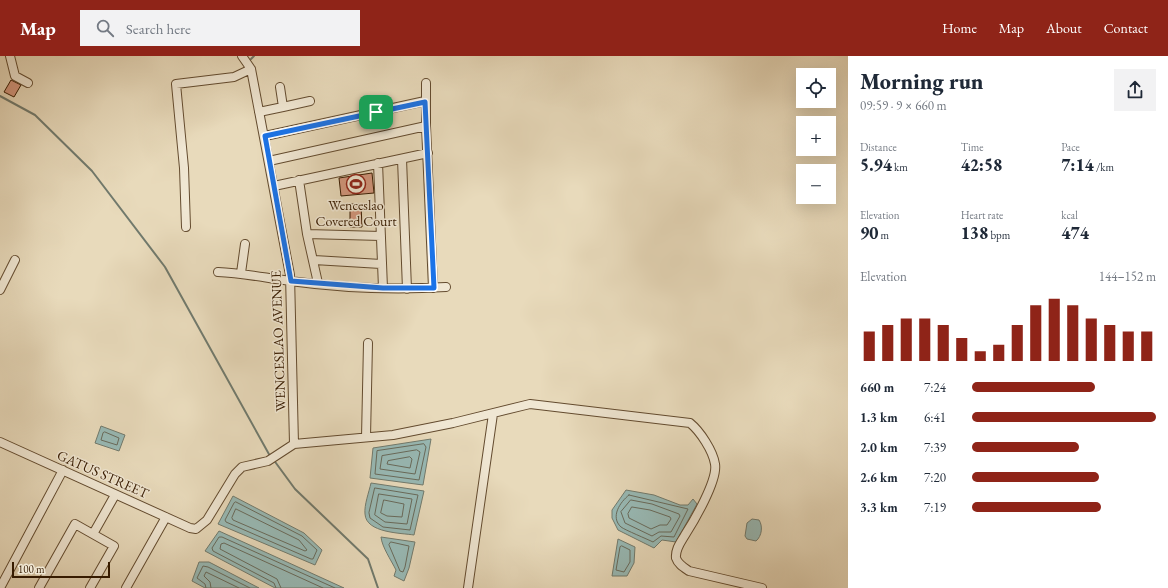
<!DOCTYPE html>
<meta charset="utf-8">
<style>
:root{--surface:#fff;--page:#f2f2f3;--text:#1f2937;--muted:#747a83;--accent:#8f2418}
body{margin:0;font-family:"EB Garamond",serif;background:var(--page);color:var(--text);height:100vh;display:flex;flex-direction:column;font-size:15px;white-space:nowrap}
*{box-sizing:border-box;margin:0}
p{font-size:13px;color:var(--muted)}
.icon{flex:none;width:22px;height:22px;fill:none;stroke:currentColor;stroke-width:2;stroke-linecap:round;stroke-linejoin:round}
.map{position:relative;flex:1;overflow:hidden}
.details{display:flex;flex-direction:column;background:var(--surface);width:320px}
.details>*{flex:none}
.fabs{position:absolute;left:796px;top:12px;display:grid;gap:8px}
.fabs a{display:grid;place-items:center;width:40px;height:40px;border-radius:0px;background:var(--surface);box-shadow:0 4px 16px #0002;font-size:20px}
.scale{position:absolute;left:12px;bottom:10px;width:98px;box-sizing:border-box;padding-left:4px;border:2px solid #371b00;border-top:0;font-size:11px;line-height:14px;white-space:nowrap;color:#371b00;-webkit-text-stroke:3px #f0e7d3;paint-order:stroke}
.pin{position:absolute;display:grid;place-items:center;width:34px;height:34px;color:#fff;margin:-17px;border-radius:8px;box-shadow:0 2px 6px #0006}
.round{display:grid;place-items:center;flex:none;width:42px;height:42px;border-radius:0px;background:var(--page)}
.head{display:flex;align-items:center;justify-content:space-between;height:68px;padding:0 12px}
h1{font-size:22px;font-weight:800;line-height:30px}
.metrics{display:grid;grid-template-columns:repeat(3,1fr);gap:6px;height:68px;padding:4px 12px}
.metrics div{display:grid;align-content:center}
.metrics b{font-size:17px;font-weight:800}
.metrics small{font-size:11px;font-weight:400}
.metrics p{font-size:11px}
.chart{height:112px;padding:8px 12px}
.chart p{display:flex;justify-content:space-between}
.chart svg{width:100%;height:72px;margin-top:4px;stroke:var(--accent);stroke-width:6}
ul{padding:0 12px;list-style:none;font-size:13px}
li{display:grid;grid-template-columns:64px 48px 1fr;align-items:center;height:30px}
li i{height:10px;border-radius:5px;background:var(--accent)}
header{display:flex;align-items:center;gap:24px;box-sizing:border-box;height:56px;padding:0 20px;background:var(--accent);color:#fff}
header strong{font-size:19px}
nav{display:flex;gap:22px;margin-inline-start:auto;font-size:14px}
.search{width:280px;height:36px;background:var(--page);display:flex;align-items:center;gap:10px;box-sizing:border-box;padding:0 14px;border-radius:0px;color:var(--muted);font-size:15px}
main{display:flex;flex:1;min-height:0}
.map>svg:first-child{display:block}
</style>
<header>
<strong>Map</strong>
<div class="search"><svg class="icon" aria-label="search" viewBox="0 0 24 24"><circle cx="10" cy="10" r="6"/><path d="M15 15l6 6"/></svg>Search here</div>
<nav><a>Home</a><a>Map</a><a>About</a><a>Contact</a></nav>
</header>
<main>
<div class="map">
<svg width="848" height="532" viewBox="0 0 848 532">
<rect width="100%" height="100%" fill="#e8dabb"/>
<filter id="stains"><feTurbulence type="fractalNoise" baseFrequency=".005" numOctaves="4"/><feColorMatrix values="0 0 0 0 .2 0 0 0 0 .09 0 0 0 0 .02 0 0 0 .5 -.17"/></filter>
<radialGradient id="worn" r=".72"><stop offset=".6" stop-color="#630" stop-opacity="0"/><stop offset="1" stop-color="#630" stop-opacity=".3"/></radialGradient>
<!-- water -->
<path fill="#98bab6" stroke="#717a6d" d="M 101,370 L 125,379 L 119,395 L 95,387 Z
M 431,383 L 423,429 L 370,422 L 373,392 Z
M 371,427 L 424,435 L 414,479 C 401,477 366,477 365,458 C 364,449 369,436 371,427 Z
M 626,434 L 654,439 L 680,449 L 688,449 L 693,443 L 697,448 L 676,486 L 662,484 L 654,492 L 618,474 L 612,462 L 612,454 Z
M 233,440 L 304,477 L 322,494 L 315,509 L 218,468 Z
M 752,463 L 759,464 C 763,470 762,480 756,485 L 747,483 L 745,480 L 747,467 Z
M 219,475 L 344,532 L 275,532 L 205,495 Z
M 381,481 L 415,486 L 409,512 L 404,525 L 394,520 L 396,514 C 391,504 382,491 381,481 Z
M 618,483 L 635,491 L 634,507 L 627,520 L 612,520 Z
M 199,506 L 209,506 L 259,532 L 205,532 L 192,525 Z"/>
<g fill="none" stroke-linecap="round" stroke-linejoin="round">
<!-- shore -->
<path stroke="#686a5b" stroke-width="1" d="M 105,376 L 119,382 L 117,389 L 101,384 L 103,377 Z
M 424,388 L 426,391 L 419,424 L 375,418 L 377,395 Z
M 417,394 L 420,396 L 415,418 L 380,413 L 382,400 Z
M 410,401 L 412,403 L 410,412 L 387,408 L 388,405 Z
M 375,432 L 418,439 L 410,474 L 383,471 L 370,462 L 369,457 Z
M 379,438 L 412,443 L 407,468 L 385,466 L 375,459 Z
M 629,439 L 688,453 L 674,481 L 661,480 L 653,486 C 647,483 625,474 621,471 C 610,461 620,446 629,439 Z
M 384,444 L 404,448 L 402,461 L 387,460 L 381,457 Z
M 631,444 L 652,448 L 679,458 L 680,460 L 671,476 L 659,476 L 652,480 L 625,467 L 621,456 Z
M 236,446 L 302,480 L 317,494 L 313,503 L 311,503 L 226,466 L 225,464 L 234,447 Z
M 632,451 L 650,454 L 670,461 L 671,463 L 667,469 L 660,469 L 651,473 L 629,462 L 628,458 Z
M 236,453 L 299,484 L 307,494 L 305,495 L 233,464 L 232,462 Z
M 391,486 L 409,490 L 405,511 L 403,516 L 400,515 L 389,489 Z
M 622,490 L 630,494 L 630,506 L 624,516 L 616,514 L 620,491 Z
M 206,532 L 205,528 L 197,522 L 203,510 L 208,511 L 250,532
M 211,532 L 210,526 L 204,520 L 206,516 L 239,532
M 276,532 L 274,527 L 213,495 L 212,492 L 219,481 L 222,481 L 335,532
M 281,532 L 277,523 L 220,493 L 221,488 L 224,487 L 323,532"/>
<!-- stream -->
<path stroke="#717a6d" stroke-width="2" d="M 251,3 L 254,0
M 0,40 L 35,59 L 92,115 L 165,211 L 270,400
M 273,403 L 295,433 L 368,503 L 378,532"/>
</g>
<!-- building -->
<path fill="#d4977e" stroke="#371b00" d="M 11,24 L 21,29 L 14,41 L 4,36 Z
M 372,117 L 374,137 L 341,140 L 339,122 Z
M 350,148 L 361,148 L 362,171 L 350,171 Z"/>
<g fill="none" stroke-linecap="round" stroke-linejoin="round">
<!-- minor casing -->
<g stroke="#634b2f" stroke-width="10">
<path id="minor" d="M 10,0 L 15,20 L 28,27
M 426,27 L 426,70 L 433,232
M 283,51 L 310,45
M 259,56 L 283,51 L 280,31
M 265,80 L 425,45
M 402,103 L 407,233
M 269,105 L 426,70
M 378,107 L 383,232
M 299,124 L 307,178 L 318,227
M 274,130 L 428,97
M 186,171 L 184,112 L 176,28 L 234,21 L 251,13
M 307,178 L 381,180
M 314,204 L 381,208
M 218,216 C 242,217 266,222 290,225 C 341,232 395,234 446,231
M 241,217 L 245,188
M 0,234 L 15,204
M 366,381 L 368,287
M 0,386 L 190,472 L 196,473 L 207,464 L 235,418 L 242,411 L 268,405 L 294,388 L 290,219 L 251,13 L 242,0
M 294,388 L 393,379 L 453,367 L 530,348 L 690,367 C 700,375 713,395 715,408 C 718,424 694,465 685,479 C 681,486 675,493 676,502 C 678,508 683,511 689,515 L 762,532
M 93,478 L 115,439
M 0,532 L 63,414
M 39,532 L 75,468 L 114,490 L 90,532
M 126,532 L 166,461
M 468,532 L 493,358"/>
</g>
<!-- minor -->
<use href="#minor" stroke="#f0e7d3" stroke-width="8"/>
</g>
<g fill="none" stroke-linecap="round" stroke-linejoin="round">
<!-- route casing -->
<g stroke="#fff" stroke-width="8">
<path id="route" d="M 425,46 L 434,232 L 383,232 L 291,225 L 265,80 Z"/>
</g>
<!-- route -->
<use href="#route" stroke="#1a73e8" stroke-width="5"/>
</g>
<!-- icons -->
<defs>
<g id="stadium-ring" transform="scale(1)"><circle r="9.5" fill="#f0e7d3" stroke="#8f2418" stroke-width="1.5"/><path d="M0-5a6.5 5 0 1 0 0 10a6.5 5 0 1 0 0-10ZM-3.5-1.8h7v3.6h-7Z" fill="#8f2418"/></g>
</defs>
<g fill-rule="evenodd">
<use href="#stadium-ring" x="356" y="128"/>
</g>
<g text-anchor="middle" stroke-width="3" stroke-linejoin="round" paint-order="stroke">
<!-- poi labels -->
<g font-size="14" fill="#371b00" stroke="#f0e7d3">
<text x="356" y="154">Wenceslao<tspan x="356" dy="16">Covered Court</tspan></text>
</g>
<!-- street labels -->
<g font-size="14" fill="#371b00" stroke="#f0e7d3">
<text transform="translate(278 285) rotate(-92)" y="5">WENCESLAO AVENUE</text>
<text transform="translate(103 418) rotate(24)" y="5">GATUS STREET</text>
</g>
</g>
<rect width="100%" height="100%" filter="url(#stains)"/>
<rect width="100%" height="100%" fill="url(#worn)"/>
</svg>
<div class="fabs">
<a><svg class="icon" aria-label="locate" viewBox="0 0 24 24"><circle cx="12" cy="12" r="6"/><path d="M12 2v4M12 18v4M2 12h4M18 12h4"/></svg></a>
<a>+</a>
<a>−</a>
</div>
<div class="scale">100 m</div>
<div class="pin" style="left:376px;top:56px;background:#1e9e55"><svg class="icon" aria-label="arrive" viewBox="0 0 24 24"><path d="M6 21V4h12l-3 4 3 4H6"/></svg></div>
</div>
<section class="details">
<div class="head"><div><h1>Morning run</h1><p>09:59 · 9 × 660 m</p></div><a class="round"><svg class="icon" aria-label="share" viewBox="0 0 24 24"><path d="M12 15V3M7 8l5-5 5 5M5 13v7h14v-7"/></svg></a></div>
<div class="metrics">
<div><p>Distance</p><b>5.94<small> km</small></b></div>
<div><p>Time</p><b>42:58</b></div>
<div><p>Pace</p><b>7:14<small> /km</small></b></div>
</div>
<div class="metrics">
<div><p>Elevation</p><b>90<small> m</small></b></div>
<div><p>Heart rate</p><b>138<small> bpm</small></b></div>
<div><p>kcal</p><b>474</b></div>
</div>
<div class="chart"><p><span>Elevation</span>144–152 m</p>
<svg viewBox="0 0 160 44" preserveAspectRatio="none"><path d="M5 44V26M15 44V22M25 44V18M35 44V18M45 44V22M55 44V30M65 44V38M75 44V34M85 44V22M95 44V10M105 44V6M115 44V10M125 44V18M135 44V22M145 44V26M155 44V26"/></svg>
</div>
<ul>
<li><b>660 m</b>7:24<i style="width:67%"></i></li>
<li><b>1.3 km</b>6:41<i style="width:100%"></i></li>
<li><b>2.0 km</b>7:39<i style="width:58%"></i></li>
<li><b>2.6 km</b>7:20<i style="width:69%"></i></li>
<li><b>3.3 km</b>7:19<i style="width:70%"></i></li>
</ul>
</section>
</main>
